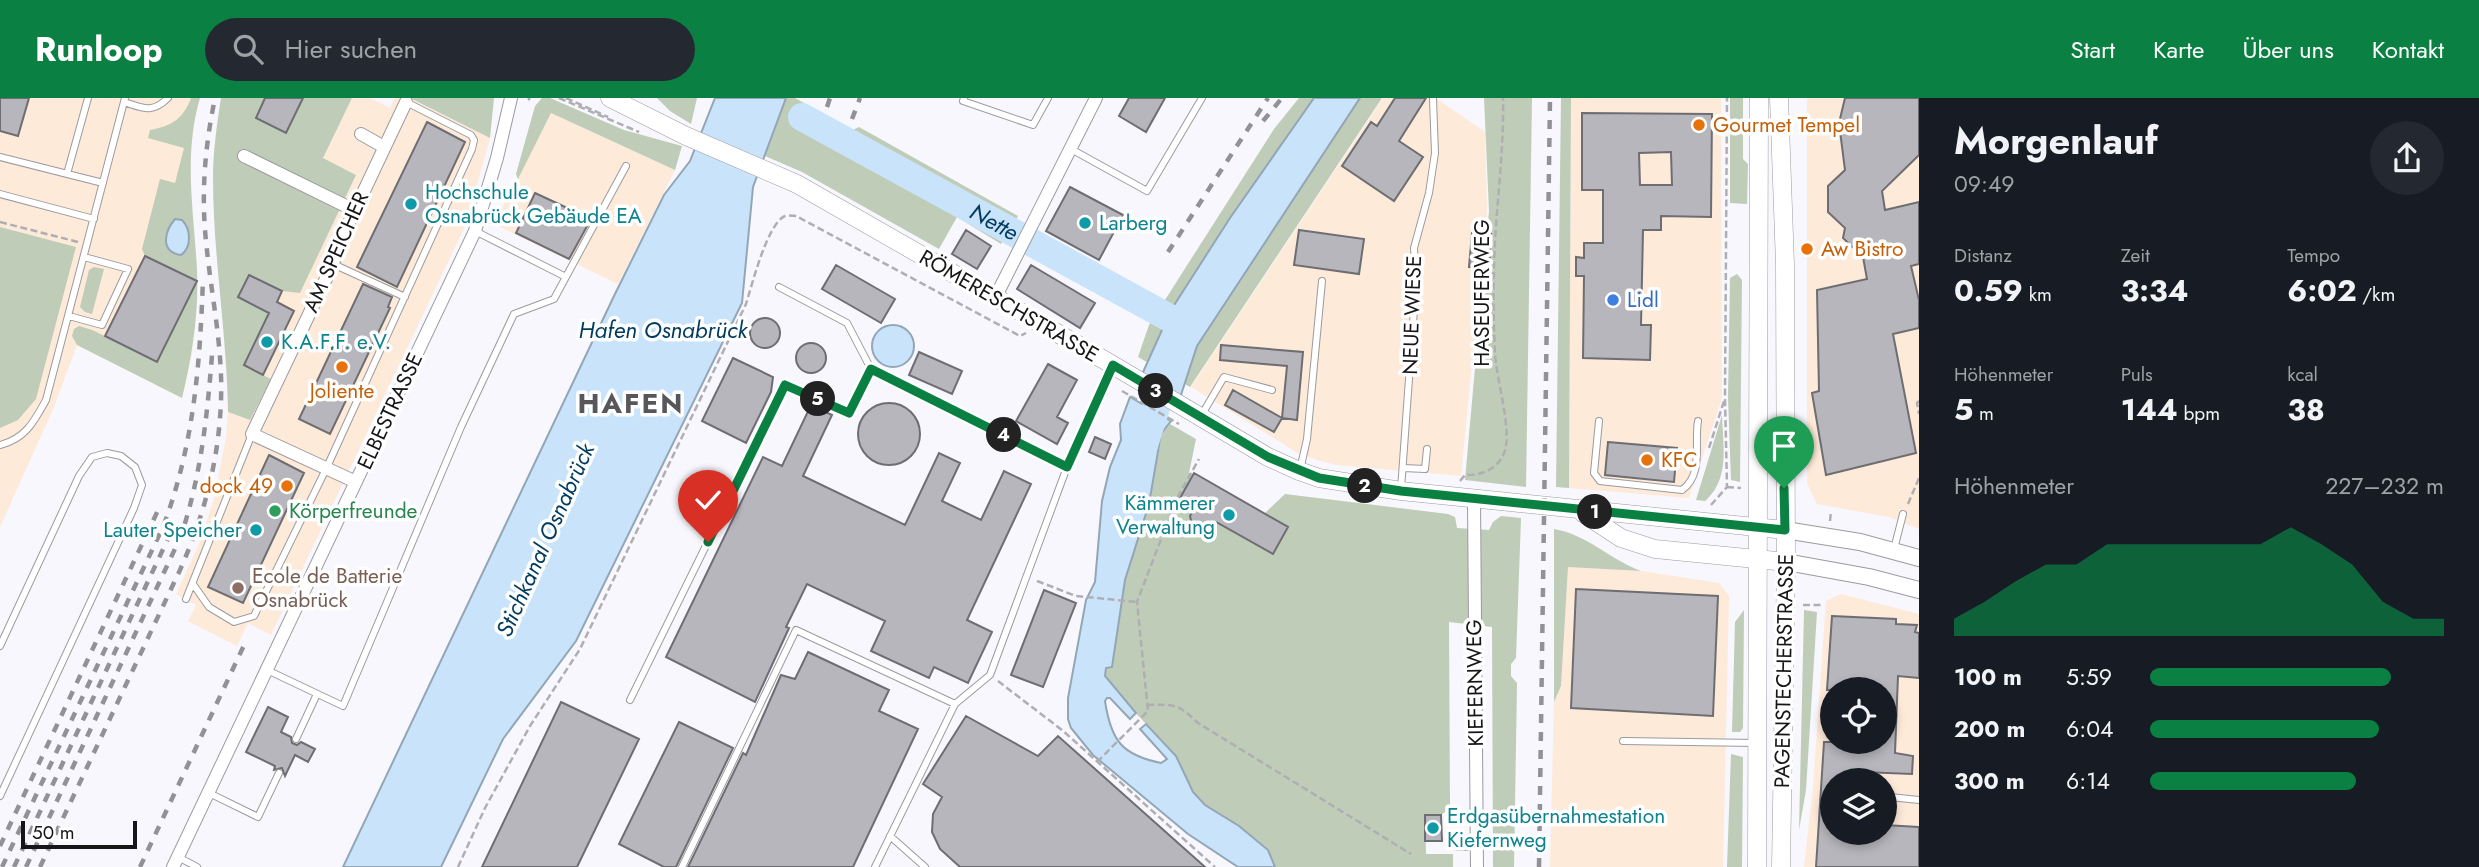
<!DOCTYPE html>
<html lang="de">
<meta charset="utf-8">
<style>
:root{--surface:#171b24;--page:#242831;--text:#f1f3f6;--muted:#9ea1a6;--accent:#0b8043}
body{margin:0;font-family:Jost,sans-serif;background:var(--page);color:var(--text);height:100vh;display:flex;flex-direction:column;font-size:26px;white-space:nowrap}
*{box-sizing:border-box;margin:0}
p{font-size:23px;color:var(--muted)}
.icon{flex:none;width:38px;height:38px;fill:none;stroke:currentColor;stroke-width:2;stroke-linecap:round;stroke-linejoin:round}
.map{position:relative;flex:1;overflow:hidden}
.panel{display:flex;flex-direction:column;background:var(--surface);width:560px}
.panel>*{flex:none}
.controls{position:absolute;left:1820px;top:579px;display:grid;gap:14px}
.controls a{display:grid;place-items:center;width:77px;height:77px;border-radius:50%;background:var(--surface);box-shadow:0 4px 10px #0003;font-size:35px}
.scale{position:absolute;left:21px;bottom:18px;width:116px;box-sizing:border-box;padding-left:7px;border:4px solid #161618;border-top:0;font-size:19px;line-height:24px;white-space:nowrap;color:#161618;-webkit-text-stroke:5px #fff;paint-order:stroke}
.pin{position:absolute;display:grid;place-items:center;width:60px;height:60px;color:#fff;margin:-72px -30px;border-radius:50% 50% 50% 0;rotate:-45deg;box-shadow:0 0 7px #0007}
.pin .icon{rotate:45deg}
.km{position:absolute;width:35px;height:35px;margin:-18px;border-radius:50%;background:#222;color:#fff;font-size:19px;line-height:35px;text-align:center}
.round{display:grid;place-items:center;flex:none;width:74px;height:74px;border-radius:37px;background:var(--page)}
.overview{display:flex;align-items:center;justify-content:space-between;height:119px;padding:0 35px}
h1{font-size:38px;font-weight:700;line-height:52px}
.stats{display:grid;grid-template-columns:repeat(3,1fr);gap:10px;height:119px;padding:7px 35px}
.stats div{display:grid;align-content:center}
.stats b{font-size:30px;font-weight:700}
.stats small{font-size:19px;font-weight:400}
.stats p{font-size:19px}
.chart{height:196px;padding:14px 35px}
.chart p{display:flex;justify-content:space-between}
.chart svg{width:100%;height:126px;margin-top:7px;fill:var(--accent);opacity:.7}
ul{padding:0 35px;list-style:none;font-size:23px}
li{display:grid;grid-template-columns:112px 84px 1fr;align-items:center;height:52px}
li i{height:18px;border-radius:9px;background:var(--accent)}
header{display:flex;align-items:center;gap:42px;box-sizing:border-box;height:98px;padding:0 35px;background:var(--accent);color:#fff}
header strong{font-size:33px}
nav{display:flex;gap:38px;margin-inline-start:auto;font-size:24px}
.search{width:490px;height:63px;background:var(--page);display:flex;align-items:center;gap:18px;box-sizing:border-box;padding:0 24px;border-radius:38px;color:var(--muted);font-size:26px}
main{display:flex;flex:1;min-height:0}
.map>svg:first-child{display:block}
</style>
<header>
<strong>Runloop</strong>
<div class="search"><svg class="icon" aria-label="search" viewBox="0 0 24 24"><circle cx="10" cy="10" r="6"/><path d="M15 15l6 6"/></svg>Hier suchen</div>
<nav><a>Start</a><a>Karte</a><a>Über uns</a><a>Kontakt</a></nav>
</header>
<main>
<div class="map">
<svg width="1919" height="769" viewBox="0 0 1919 769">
<rect width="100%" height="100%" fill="#f7f7fd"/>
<!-- commercial -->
<path fill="#fdead9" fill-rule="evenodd" d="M 0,0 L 200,0 L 195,18 L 190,58 L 191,107 L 197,171 L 195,219 L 192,256 L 182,300 L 77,247 L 54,309 L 0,429 Z
M 352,0 L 370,0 L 390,10 L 395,0 L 410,0 L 490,40 L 466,126 L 271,537 L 248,525 L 237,548 L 188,523 L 196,507 L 176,496 L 198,448 L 214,401 L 226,339 L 228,314 L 250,322 L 271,281 L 244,267 L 238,199 L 249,177 L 282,193 L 300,194 L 356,77 L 323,60 Z
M 1383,0 L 1436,0 L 1485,34 L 1487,112 L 1461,378 L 1336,367 L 1318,362 L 1298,355 L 1191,289 Z
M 1571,0 L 1721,0 L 1722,300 L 1689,400 L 1569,390 Z
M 1807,0 L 1919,0 L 1919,431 L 1889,419 L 1817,406 L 1807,385 Z
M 551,15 L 675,72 L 618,186 L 494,126 Z
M 1568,469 L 1641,473 L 1719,485 L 1729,498 L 1723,769 L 1550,769 L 1554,604 L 1561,588 Z
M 1841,496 L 1919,516 L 1919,769 L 1804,769 L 1813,689 L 1826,503 ZM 1832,592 L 1885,592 L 1885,644 L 1832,644 ZM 1832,682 L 1885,682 L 1885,735 L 1832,735 Z"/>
<!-- green -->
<path fill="#bfccb7" d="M 191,0 L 200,0 C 183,57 194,114 197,172 C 199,215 192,258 182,300 L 77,247 L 72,238 L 74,231 L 79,228 L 92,232 L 158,263 L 197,184 L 145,158 L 142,151 L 160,81 L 175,85 L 184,50 L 148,40 L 150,32 C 172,28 183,21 191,0 Z
M 221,0 L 352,0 L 323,60 L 356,77 L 300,195 L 282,193 L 250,177 L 238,199 L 269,215 L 244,267 L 271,281 L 250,322 L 228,314 C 227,236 213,158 213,80 C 213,53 217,26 221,0 Z
M 410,0 L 494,0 L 490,40 Z
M 542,0 L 550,0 L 624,32 L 682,48 L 675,72 L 551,15 L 518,81 L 516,76 L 535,8 Z
M 657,0 L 697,0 L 691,26 L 670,13 Z
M 786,0 L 795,0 L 853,32 L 859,29 L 1018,118 L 1001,146 L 957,119 L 939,151 L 802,74 L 765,58 Z
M 1299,0 L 1382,0 L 1190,289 L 1138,259 L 1149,227 L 1274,31 Z
M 1484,0 L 1532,0 L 1526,389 L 1465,382 L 1489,113 Z
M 1561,0 L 1571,0 L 1569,390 L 1556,389 Z
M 1730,0 L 1743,0 L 1743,61 L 1748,66 L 1747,106 L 1730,105 Z
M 0,129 L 76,149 L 36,301 L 18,322 L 0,330 Z
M 94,169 L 104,171 L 92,216 L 85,214 L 80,209 L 89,172 Z
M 1737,176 L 1742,182 L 1740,384 L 1731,382 L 1728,299 L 1730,180 Z
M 1722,317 C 1723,348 1730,381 1705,403 L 1696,402 Z
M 1170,326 L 1196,341 L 1189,375 L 1192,377 L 1179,402 L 1194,411 L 1190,418 L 1192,426 L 1213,423 L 1272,456 L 1288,429 L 1265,415 L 1285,396 L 1448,416 L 1455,419 L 1457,430 L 1489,432 L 1493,424 L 1501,418 L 1521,420 L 1516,560 L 1511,566 L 1511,578 L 1517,585 L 1514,769 L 1493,769 L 1492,529 L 1449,524 L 1450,710 L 1441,717 L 1425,718 L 1426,756 L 1453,756 L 1453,769 L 1275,769 L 1268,752 L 1239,728 L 1205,708 L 1193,694 L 1176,658 L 1117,595 L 1105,578 L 1125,482 L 1149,406 L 1162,336 Z
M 1554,431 C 1586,436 1611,462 1641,473 L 1568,469 L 1561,588 L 1554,604 Z
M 1744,512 L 1743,630 L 1740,634 L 1732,634 L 1735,524 Z
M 1804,512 L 1817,514 L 1806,692 L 1799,732 Z
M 1731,656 L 1743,659 L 1742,769 L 1727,769 Z"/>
<!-- water -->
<path fill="#c9e4fa" stroke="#93a6b6" stroke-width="2" d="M 715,0 L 786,0 L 753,89 L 742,205 L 576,543 L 503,641 L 441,769 L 343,769 L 614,198 L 664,97 L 690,63 Z
M 1314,0 L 1360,0 L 1197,248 L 1178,306 L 1139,283 L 1171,212 L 1230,120 Z
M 175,121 L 182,122 C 191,131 192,149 181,157 C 160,154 164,134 175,121 Z
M872 248a21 21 0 1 1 42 0a21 21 0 1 1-42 0Z
M 1130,299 L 1171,323 L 1161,336 L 1149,406 L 1125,482 L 1112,569 L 1106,570 L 1105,578 L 1136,615 L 1130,621 L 1110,600 L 1107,600 L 1105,603 C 1111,643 1122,657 1161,665 L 1167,661 L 1140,631 L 1146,626 L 1176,658 L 1193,694 L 1205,707 L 1239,728 L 1268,752 L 1275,769 L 1238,769 L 1188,736 L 1093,657 L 1071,630 L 1068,621 L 1068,600 L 1086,502 L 1095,484 L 1102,403 L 1110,369 L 1121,342 L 1120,326 Z"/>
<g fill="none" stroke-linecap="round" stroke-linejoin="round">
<!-- river -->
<g stroke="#c9e4fa" stroke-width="28">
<path id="s1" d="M 802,19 L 1186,229"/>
<path d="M 1143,350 L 1169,269"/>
</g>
</g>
<!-- building -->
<path fill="#b6b6bc" stroke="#6d6d72" stroke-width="2" fill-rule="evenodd" d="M 0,0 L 29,0 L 18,38 L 0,33 Z
M 265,0 L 303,0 L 286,35 L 256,20 Z
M 1129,0 L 1165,0 L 1146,34 L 1119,18 Z
M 1395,0 L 1426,0 L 1399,43 L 1423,59 L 1394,103 L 1342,68 L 1371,24 L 1377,28 Z
M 1845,0 L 1919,0 L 1919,57 L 1882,93 L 1885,112 L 1919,104 L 1919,166 L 1911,168 L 1919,202 L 1919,230 L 1893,236 L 1916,355 L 1826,377 L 1812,295 L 1819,293 L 1817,192 L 1867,181 L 1863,159 L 1843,140 L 1845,130 L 1828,114 L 1828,88 L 1845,72 L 1839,25 Z
M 1582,15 L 1712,16 L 1711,119 L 1661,118 L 1661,132 L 1643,132 L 1641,227 L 1651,227 L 1650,262 L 1583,260 L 1584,178 L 1576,178 L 1576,159 L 1584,160 L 1584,145 L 1603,145 L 1603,92 L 1582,92 ZM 1671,54 L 1672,87 L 1640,87 L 1639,55 Z
M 427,24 L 465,44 L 397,189 L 357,169 Z
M 1070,89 L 1123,117 L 1099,162 L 1046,133 Z
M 535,95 L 591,121 L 569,161 L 516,135 Z
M 966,132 L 991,148 L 977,171 L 952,156 Z
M 1299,132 L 1364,141 L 1359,176 L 1294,167 Z
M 1472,135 L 1491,136 L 1489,170 L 1469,169 Z
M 145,158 L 197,183 L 157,264 L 105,238 Z
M 836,167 L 895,201 L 881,225 L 822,191 Z
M 1031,167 L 1095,205 L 1080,230 L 1017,191 Z
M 249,177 L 282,193 L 277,204 L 294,213 L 263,277 L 244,267 L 269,215 L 238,199 Z
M 363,186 L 392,199 L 388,209 L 390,210 L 330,336 L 299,321 Z
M750 235a15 15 0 1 1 30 0a15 15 0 1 1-30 0Z
M796 260a15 15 0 1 1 30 0a15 15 0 1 1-30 0Z
M 1221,247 L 1303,254 L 1297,322 L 1282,320 L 1287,268 L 1220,262 Z
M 919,254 L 962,273 L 952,296 L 909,277 Z
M 733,260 L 773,279 L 771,294 L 746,345 L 702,323 Z
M 1048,266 L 1077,282 L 1057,319 L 1068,325 L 1057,346 L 1016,323 Z
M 1233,292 L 1282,320 L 1274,334 L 1225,307 Z
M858 336a31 31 0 1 1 62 0a31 31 0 1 1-62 0Z
M 811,307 L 832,317 L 803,378 L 905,427 L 939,355 L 960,365 L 942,403 L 981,422 L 1004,373 L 1031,386 L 967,522 L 992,534 L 968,585 L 934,569 L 929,580 L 871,553 L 885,523 L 807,486 L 786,529 L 789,530 L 755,604 L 666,559 L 763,359 L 782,368 Z
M 1095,339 L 1111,346 L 1105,361 L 1089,354 Z
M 1608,344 L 1677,350 L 1674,384 L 1605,377 Z
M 269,357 L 304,375 L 243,505 L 208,489 Z
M 1194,375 L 1288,429 L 1273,456 L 1216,424 L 1206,432 L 1201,432 L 1192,427 L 1190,418 L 1194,411 L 1179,402 Z
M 1576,491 L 1718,498 L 1713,618 L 1571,610 Z
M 1044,492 L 1076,505 L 1043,589 L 1011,577 Z
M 1832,518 L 1896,521 L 1896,526 L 1917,527 L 1915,534 L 1919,535 L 1919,580 L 1898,578 L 1895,655 L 1913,658 L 1912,676 L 1862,674 L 1862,682 L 1832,682 L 1832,735 L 1885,735 L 1885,727 L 1919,729 L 1919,769 L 1816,769 L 1824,644 L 1885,644 L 1885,592 L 1827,592 Z
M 808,554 L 889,592 L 879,613 L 918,631 L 853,769 L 688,769 L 743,655 L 746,657 L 781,577 L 795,581 Z
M 561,604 L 639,641 L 577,769 L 482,769 Z
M 268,609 L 288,619 L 281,634 L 291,639 L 292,645 L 297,647 L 301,644 L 315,651 L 308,664 L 295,657 L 285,678 L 282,670 L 274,672 L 275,668 L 246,654 Z
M 966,618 L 1038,658 L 1058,638 L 1205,769 L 960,769 L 940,751 L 932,734 L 933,716 L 942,699 L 923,686 Z
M 679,624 L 733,650 L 676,769 L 664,769 L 619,746 Z
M 1425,717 L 1441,717 L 1442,743 L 1425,743 Z"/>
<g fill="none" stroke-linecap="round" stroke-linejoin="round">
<!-- service casing -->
<g stroke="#9b9ba0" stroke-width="8">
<path id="service" d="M 964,0 L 963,3 L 1033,27 L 1048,0
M 124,4 C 143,10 152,16 168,0
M 1071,51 L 1147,93 L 1202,0
M 0,59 L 103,85
M 67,76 L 88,0
M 0,96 L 94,121
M 475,133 L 566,179
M 333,166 L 405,199
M 779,189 L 847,225 L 871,271
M 69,218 L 102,227 L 128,171 L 84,159
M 1201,318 L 1224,279 L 1272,292
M 1599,323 L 1594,375 L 1600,383 L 1682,392 C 1704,376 1694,346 1698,323
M 0,347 C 25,341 34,324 46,302 L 125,0
M 1403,370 L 1425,371 L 1427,351
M 1300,372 L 1307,341 L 1322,183
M 1401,391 L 1416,184 L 1414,150 L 1429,95 L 1435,55 L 1433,1
M 1894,451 L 1903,416
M 193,486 L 209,509 L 234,524 L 254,518 L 327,369 L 472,51 L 474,42 L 471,37 L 406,4
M 186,501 L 252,336
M 0,548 L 79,378 L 92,359 L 107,355 L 121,358 L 135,369 L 142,387 L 134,410 L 0,698
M 267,572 L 343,608 L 461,329 L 514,216 L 554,201 L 626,68
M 630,602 L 785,287 L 849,315 L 871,271 L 1067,369
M 296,641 L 317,596
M 1623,643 L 1756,645
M 209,695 L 258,719 L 279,675
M 1890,699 L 1919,702
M 890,738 L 925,769
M 1458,749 L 1477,748
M 178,759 L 197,769
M 682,769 L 796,532 L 955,606
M 875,769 L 955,606 L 990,577 L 1067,369 L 1112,269"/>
</g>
<!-- minor casing -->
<g stroke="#9b9ba0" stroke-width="14">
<path id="minor" d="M 361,36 L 384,49
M 244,58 L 354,112
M 995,200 L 1096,0
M 356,384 L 252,336 L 333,166 L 337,150 L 406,4
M 1474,401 L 1477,769
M 173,769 L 475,133 L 497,60 L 511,0"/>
</g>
<!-- tertiary casing -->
<g stroke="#9b9ba0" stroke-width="18">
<path id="tertiary" d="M 1785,432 L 1860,444 L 1919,460
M 1786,464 L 1869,479 L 1919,492"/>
</g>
<!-- secondary casing -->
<g stroke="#9b9ba0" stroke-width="19">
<path id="secondary" d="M 610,0 L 686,38 L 797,86 L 1106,263 L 1268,359 L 1299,373 L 1319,380 L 1401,393 L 1785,432
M 1779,0 L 1785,166 L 1786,464 L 1781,769
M 1583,415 L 1621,440 L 1655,451 L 1786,464
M 1757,769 L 1759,0"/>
</g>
<!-- path -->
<path stroke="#afafb3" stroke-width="2.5" stroke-dasharray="7 3.5" stroke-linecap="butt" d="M 559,0 L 639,34
M 566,0 L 608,19
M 528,2 L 530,0
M 0,124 L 78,144
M 1122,293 L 1179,326
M 1919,303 L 1917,305 L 1919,316
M 1709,350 L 1724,303
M 1460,383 L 1465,377 C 1481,378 1498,371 1504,355 C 1513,335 1496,280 1495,255 C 1493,213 1493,170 1496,128 C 1499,85 1504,43 1503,0
M 1727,389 L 1741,390
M 1908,406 L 1919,380
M 1711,407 L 1727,389 L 1725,300 L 1727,0
M 1830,423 L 1831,413
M 1037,483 L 1076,498 L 1137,504
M 1803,507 L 1821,507
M 998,583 L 1062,632 L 1215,769
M 1147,607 C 1175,606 1178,606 1198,625 L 1411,756
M 1097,664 L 1148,613 L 1137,504 L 1176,402 L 1199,361
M 458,769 L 485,710 L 530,628 L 580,551 L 746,206 C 752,187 767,126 785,118 C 787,117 794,118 796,118 L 1020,238 L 1026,235"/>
<!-- service -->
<use href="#service" stroke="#fff" stroke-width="6"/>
<!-- minor -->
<use href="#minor" stroke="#fff" stroke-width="12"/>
<!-- tertiary -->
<use href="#tertiary" stroke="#fff" stroke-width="16"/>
<!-- secondary -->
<use href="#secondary" stroke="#fff" stroke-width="18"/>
<!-- rail -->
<path stroke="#929296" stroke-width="4.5" stroke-dasharray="9 9" stroke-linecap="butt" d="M 827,9 L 830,0
M 852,21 L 860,0
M 1263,23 L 1282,0
M 1168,154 L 1268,0
M 0,748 L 160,408
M 2,769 L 163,429 C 194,347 200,267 203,180
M 14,769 L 173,430
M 26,769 L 181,438 C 201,377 207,320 212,257
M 40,769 L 180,472 C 204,418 219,362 221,302 C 223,249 211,196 206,143 C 201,95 205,48 215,0
M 140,769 L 246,543
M 1539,769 L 1550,0"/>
</g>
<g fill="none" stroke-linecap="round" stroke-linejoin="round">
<!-- route casing -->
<g stroke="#fff" stroke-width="14">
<path id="route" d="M 708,444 L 785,287 L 849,315 L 871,271 L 1067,369 L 1113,267 L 1268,359 L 1319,380 L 1401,393 L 1785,432 L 1784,390"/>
</g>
<!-- route -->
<use href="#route" stroke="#0b8043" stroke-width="9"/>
</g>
<!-- markers -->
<g fill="#e8710a" stroke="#fff" stroke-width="2.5">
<circle cx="1699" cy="27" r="7"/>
<circle cx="1807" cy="151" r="7"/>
<circle cx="342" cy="269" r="7"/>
<circle cx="1647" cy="362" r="7"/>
<circle cx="287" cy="388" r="7"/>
</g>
<g fill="#0f9aa8" stroke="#fff" stroke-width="2.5">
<circle cx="411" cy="106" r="7"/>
<circle cx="1085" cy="125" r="7"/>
<circle cx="267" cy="244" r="7"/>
<circle cx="1229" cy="417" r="7"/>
<circle cx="256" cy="432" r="7"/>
<circle cx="1433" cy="730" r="7"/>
</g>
<circle fill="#3f7fe0" stroke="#fff" stroke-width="2.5" cx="1613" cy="202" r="7"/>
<circle fill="#2e9e5b" stroke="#fff" stroke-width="2.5" cx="275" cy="413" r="7"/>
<circle fill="#8d6e63" stroke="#fff" stroke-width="2.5" cx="238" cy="490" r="7"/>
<g text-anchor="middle" stroke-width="7" stroke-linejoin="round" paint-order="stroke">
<!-- food labels -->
<g font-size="21" fill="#c56008" stroke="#fff" text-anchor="start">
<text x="1713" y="34">Gourmet Tempel</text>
<text x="1821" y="158">Aw Bistro</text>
<text x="342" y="300" text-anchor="middle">Joliente</text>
<text x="1661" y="369">KFC</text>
<text x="273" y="395" text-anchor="end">dock 49</text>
</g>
<!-- culture labels -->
<g font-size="21" fill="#0d838f" stroke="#fff" text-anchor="start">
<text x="425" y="101">Hochschule<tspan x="425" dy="24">Osnabrück Gebäude EA</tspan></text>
<text x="1099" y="132">Larberg</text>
<text x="281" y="251">K.A.F.F. e.V.</text>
<text x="1215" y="412" text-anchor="end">Kämmerer<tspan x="1215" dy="24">Verwaltung</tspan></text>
<text x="242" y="439" text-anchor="end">Lauter Speicher</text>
<text x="1447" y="725">Erdgasübernahmestation<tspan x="1447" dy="24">Kiefernweg</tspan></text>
</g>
<!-- street labels -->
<g font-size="21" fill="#161618" stroke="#fff">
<text transform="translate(336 154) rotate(-66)" y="7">AM SPEICHER</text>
<text transform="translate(1482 195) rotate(-90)" y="7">HASEUFERWEG</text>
<text transform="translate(1009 208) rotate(30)" y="7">RÖMERESCHSTRASSE</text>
<text transform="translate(1412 217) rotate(-88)" y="7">NEUE WIESE</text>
<text transform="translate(390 313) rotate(-65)" y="7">ELBESTRASSE</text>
<text transform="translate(1784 573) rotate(-89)" y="7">PAGENSTECHERSTRASSE</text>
<text transform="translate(1475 585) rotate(-91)" y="7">KIEFERNWEG</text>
</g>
<!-- shop labels -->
<g font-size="21" fill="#366cbe" stroke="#fff" text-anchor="start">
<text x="1627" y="209">Lidl</text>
</g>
<!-- leisure labels -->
<g font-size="21" fill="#27864d" stroke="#fff" text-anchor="start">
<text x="289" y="420">Körperfreunde</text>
</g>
<!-- education labels -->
<g font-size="21" fill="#785e54" stroke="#fff" text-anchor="start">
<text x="252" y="485">Ecole de Batterie<tspan x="252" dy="24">Osnabrück</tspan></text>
</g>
<!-- water labels -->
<g font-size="23" font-style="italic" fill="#003b5f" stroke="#fff">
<text dy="8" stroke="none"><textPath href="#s1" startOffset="219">Nette</textPath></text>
<text x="663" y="240">Hafen Osnabrück</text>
<text transform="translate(545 442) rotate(-66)" y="8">Stichkanal Osnabrück</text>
</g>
<!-- district labels -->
<g font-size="28" font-weight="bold" letter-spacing="2" fill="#56565b" stroke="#fff">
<text x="631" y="315">HAFEN</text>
</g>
</g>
</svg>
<div class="controls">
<a><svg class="icon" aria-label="locate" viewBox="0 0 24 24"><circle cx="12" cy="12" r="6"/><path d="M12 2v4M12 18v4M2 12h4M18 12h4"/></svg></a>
<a><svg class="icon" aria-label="layers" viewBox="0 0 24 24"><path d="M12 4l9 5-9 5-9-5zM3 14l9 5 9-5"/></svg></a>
</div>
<div class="scale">50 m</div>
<div class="pin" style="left:1784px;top:390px;background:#1e9e55"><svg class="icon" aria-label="arrive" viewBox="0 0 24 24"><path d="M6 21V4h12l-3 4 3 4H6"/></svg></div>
<div class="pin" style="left:708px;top:444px;background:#d93025"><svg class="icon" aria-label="check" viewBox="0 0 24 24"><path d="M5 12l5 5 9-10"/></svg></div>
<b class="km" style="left:1595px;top:414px">1</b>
<b class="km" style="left:1365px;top:388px">2</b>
<b class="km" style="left:1156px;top:293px">3</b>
<b class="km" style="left:1004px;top:337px">4</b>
<b class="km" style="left:818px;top:301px">5</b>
</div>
<section class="panel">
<div class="overview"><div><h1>Morgenlauf</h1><p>09:49</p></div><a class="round"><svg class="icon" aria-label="share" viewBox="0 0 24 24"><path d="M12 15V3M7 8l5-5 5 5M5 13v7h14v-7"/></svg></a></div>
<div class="stats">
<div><p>Distanz</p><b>0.59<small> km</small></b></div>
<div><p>Zeit</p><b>3:34</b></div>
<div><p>Tempo</p><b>6:02<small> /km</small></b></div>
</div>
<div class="stats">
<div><p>Höhenmeter</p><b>5<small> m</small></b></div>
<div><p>Puls</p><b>144<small> bpm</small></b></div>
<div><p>kcal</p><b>38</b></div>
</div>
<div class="chart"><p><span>Höhenmeter</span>227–232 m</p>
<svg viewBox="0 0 160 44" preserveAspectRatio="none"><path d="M0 44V38L10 32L20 25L30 19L40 19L50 12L60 12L70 12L80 12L90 12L100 12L110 6L120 12L130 19L140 32L150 38L160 38V44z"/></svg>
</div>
<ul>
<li><b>100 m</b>5:59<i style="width:82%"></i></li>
<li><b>200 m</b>6:04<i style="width:78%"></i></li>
<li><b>300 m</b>6:14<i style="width:70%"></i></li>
</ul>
</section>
</main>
